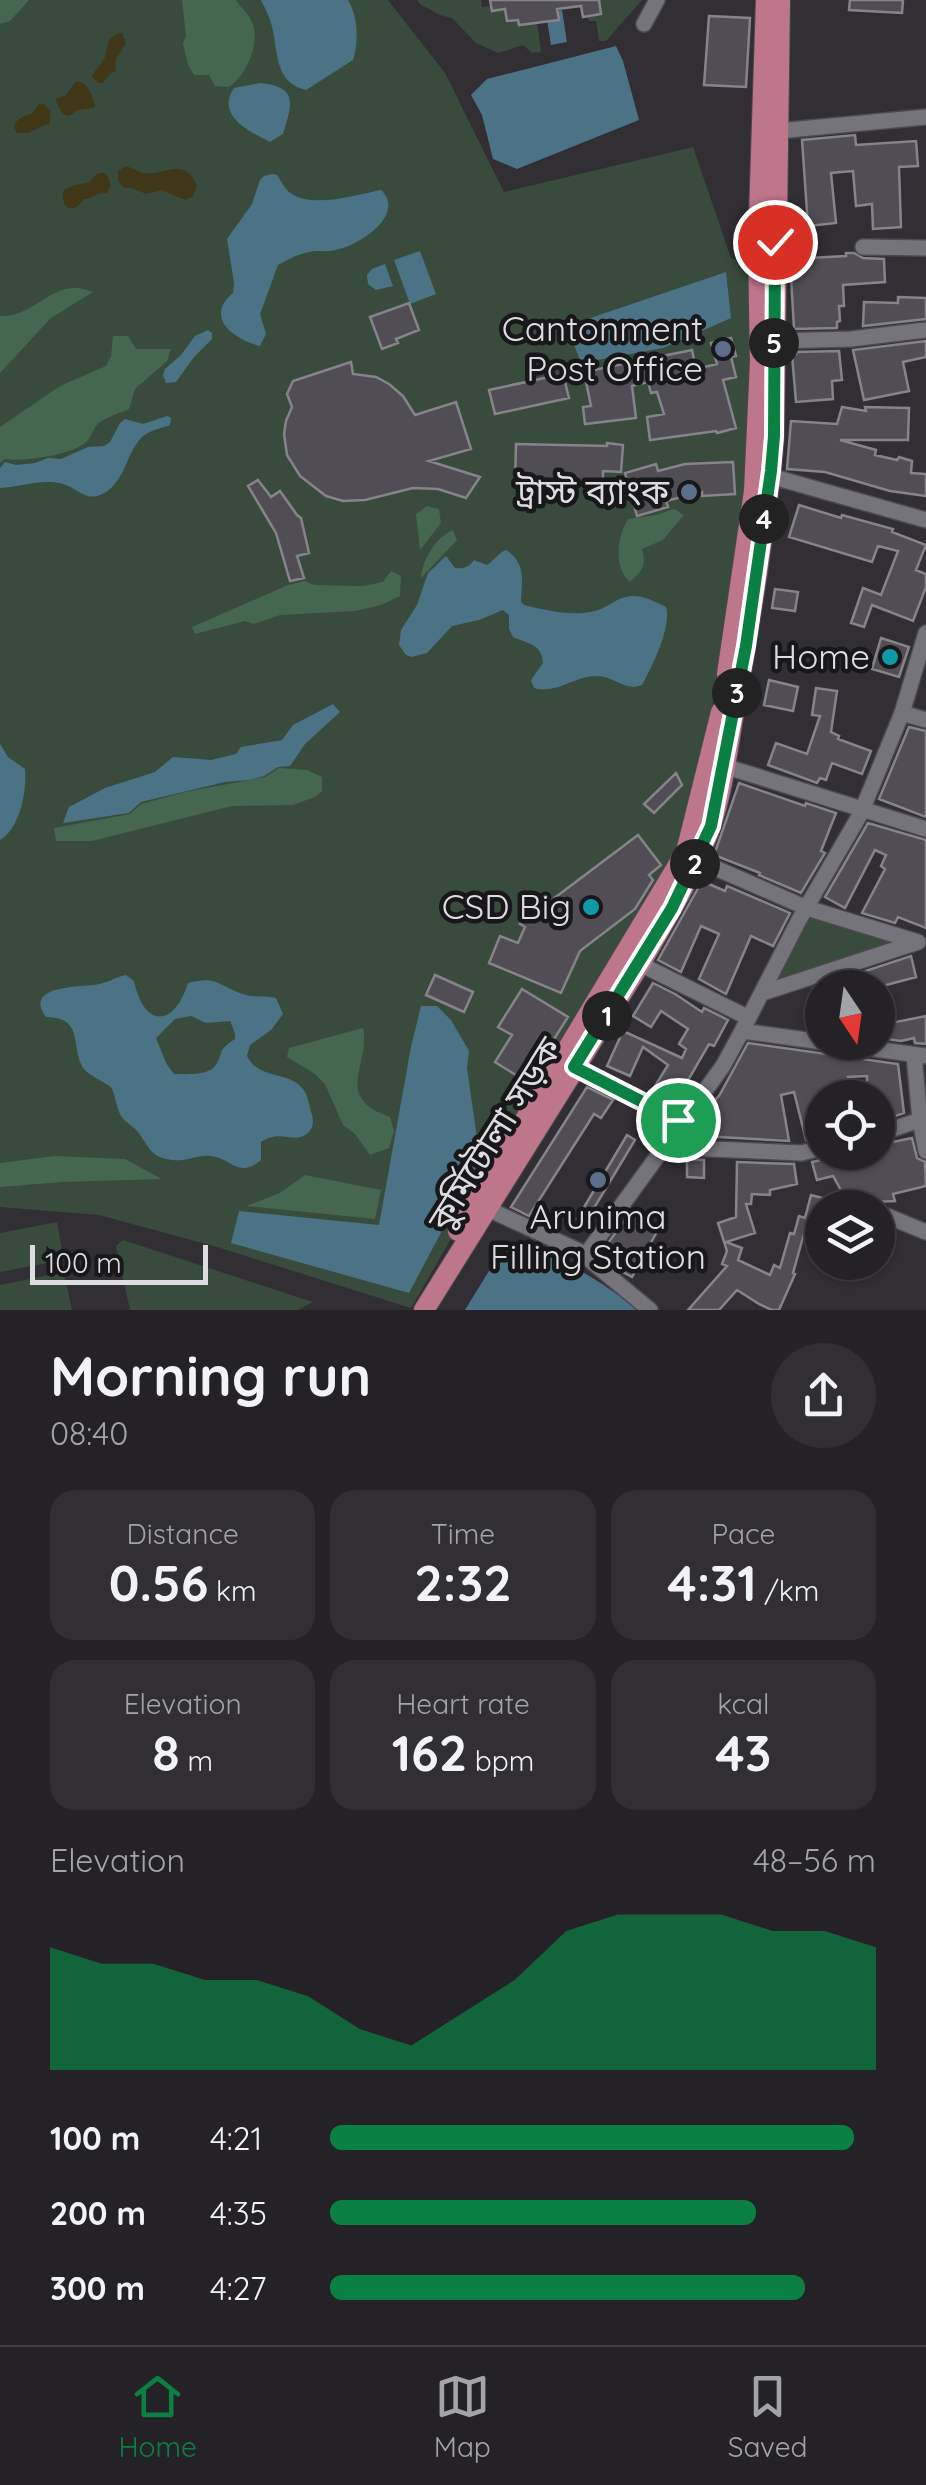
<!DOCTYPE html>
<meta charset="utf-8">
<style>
:root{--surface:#252227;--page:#312f33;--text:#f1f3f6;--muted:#a3a4a7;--line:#423f44;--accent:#0b8043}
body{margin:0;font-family:Quicksand,"Noto Sans Bengali",sans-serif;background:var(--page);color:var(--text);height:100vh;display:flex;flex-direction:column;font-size:38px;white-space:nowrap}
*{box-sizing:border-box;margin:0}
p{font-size:32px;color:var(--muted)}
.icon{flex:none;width:55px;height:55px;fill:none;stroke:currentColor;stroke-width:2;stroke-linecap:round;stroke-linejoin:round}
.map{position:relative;height:1310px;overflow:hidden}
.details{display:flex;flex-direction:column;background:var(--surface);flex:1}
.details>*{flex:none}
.needle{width:65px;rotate:167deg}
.fabs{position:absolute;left:805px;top:970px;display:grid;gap:20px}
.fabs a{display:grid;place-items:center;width:90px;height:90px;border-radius:50%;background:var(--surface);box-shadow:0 2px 8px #0004,0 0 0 2px var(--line);font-size:50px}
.scale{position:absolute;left:30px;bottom:25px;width:178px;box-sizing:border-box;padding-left:10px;border:5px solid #dddce0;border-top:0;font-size:28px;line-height:35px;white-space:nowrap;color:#dddce0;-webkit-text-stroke:8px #18171a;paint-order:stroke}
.pin{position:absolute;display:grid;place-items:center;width:85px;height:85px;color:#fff;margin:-42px;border:5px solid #fff;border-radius:50%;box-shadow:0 2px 10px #0007}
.km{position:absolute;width:50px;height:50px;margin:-25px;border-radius:50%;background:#222;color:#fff;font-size:28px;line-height:50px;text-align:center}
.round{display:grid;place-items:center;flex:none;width:105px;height:105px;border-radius:52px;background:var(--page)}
.summary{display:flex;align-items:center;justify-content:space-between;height:170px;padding:0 50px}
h1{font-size:55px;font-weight:800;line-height:75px}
.metrics{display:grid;grid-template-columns:repeat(3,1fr);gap:15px;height:170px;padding:10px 50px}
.metrics div{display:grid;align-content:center;border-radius:25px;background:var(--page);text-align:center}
.metrics b{font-size:50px;font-weight:800}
.metrics small{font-size:28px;font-weight:400}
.metrics p{font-size:28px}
.chart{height:280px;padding:20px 50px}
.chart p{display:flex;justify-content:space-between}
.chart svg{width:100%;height:180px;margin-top:10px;fill:var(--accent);opacity:.7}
ul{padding:0 50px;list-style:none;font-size:32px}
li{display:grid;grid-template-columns:160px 120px 1fr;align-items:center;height:75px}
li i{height:25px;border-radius:12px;background:var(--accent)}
.tabs{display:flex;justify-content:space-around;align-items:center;height:140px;border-top:2px solid var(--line);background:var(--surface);font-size:28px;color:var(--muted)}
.tabs a{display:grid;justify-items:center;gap:5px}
.tabs .active{color:var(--accent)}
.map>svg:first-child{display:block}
</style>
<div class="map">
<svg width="926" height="1310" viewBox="0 0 926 1310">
<rect width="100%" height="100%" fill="#312e34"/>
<!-- green -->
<path fill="#384b3d" d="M 0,0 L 388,0 L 445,73 L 504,192 L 693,147 L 731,258 L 746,263 L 756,371 L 729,624 L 686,834 L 411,1308 L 217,1247 L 99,1215 L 0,1207 Z
M 417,0 L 481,0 L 482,7 L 491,6 L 492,11 L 505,10 L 507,21 L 518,20 L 519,25 L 528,24 L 527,15 L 536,13 L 541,52 L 532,53 L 523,45 L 498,53 L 476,43 L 452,18 L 440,15 L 421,5 Z
M 599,0 L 642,0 L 606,41 L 599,41 L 596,21 L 589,21 L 588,17 L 601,15 Z
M 808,912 L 909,943 L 768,988 Z
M 57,1222 L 64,1260 L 0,1272 L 0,1233 Z
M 123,1240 L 313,1302 L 298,1310 L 130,1310 L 116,1246 Z
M 64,1272 L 72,1310 L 0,1310 L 0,1285 Z"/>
<!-- forest -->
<path fill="#456750" d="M 0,0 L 29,0 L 10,21 L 0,24 Z
M 182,0 L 236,0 C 240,7 248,13 251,20 C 262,40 247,75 229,87 L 215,86 L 209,75 L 194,75 L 188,65 L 183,43 L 186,36 Z
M 79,288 L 93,292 L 51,318 L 0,373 L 0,316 C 26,317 40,298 62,290 C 68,288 74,288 79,288 Z
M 113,336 L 128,336 L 136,349 L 171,349 L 167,361 L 135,389 L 129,409 C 120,413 107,417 99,423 C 93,428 91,438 85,443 C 70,455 24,462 5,459 L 0,463 L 0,427 L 60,386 L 106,366 L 111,356 Z
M 427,506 L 439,509 L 441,523 L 420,550 L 416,514 Z
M 674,509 L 684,515 L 663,540 L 642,549 C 647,567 642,570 630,582 C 613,567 617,537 628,519 L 656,515 Z
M 453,530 L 457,540 L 421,578 C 422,560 436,537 453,530 Z
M 391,571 L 401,576 L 400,596 L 381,605 L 355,611 L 280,615 L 254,624 L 245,621 L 195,634 L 192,627 L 288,585 L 305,581 L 314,585 L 363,586 L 383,582 Z
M 279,768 L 307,770 L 322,777 L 322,791 L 315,797 L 293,805 L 232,806 L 92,841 L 56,841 L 54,828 L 130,814 L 141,804 L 185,792 L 265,777 Z
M 363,1028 C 371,1065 332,1097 390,1117 L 394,1131 L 389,1148 L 370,1155 L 355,1134 L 343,1125 L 325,1084 L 315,1074 L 287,1057 L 289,1048 Z
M 55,1156 L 125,1159 L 162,1179 L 63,1182 L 0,1187 L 0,1163 Z
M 305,1175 L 381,1190 L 375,1219 L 246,1206 L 280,1193 Z"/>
<!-- sand -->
<path fill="#3f3717" d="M 122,33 L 126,43 L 115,61 L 116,71 L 110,74 L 103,83 L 99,83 L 92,77 C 95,69 101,65 105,57 C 109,44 106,36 122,33 Z
M 76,81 C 89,83 91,94 95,105 L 94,108 L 78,110 L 69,116 L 62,113 L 55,99 L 66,95 Z
M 43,104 L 50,110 L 50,123 L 28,133 L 17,133 L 14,127 C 16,118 24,116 32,114 L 38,105 Z
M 126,166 C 132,168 137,171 143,173 C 161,178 184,154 197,186 L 193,196 L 185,200 L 161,190 L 146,194 L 132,188 L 124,188 L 118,180 L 118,171 Z
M 103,173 L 107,175 L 111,186 L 107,193 C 97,191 93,199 84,199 C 81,202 80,205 76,207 C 64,213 61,197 64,190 L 75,185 L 88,183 L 97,174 Z"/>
<!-- water -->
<path fill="#4b7385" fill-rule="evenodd" d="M 261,0 L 348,0 C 358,16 359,42 353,60 L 306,90 C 276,83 278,56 273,31 C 271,20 266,10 261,0 Z
M 562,10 L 567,42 L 551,45 L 546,13 Z
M 616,46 L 623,61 L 639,120 L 517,169 L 493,159 L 482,115 L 471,95 L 487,79 Z
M 260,83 C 299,87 292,104 283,134 L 270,142 C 250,132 215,115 234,88 Z
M 272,174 L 277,175 C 280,179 282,184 286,189 C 305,211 356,195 381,190 C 406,214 361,244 339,249 C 331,252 323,251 315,251 C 302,252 289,259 278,265 L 260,314 L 266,334 L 260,346 C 233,339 204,317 233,293 L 234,283 L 227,239 L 252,204 L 260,180 L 264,176 Z
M 420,251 L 436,294 L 410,304 L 394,260 Z
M 385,264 L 393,286 L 376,290 L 368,284 L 367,275 L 372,269 Z
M 726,272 L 731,318 L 663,348 L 581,363 L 567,326 Z
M 208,330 L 212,333 L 212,339 L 194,357 L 176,382 L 166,383 L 163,375 L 165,369 L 181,355 L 195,336 Z
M 167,416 L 171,418 L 170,425 C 162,428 147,431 141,438 C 125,455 125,485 100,495 C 85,501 77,488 63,484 C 44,478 20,487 0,488 L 0,468 L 5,462 L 16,465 L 35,463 L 48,458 L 61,459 L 88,447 L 104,446 L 110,442 L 120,423 L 125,419 L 143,424 Z
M 506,550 C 526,563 522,580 521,602 L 524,605 C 545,610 569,616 590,612 C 599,611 605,607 612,603 C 633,590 646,597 666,607 C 672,626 652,667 642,685 C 624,692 615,676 597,676 C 574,676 558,694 534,688 L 531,680 L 543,663 C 542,644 528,644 513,637 L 509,629 L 509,615 L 503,610 L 479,620 L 452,626 L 427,653 L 412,657 L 406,655 L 399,645 L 401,630 L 417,605 L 428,573 L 446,556 L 455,568 C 464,569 469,567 474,560 L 487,565 C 495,560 497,554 506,550 Z
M 333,704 L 340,712 L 305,744 L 290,766 L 278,767 L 264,776 L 249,780 L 225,782 L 141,802 L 129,813 L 63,823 L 69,807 L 105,788 L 155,772 L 173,757 L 211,760 L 236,754 L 241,747 L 282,740 L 293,725 Z
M 0,744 L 8,757 L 25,769 C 27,791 20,828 0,840 Z
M 126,975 L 134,981 C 144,1028 174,1028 188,983 C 216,975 219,986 243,994 C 253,998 265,995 276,998 L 283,1014 L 271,1030 L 250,1045 L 247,1056 C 260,1082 291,1069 305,1092 C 308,1097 310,1109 312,1115 C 314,1123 313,1130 305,1135 C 292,1143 280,1129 261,1142 L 261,1160 C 238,1179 231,1158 211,1156 C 198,1154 186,1162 172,1160 C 149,1157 150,1147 138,1132 C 133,1126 125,1122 121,1116 C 116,1107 116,1096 111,1087 C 103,1081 90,1076 84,1069 C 69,1047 86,1018 46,1017 C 23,986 77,987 94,985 C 106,984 115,977 126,975 ZM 191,1016 L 206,1023 L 230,1021 L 235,1033 L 235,1039 C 215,1052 225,1052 215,1066 C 207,1076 186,1074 174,1074 L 166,1063 L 156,1038 L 175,1019 Z
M 421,1006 L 437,1006 L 451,1020 L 469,1051 L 467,1068 L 480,1159 L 409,1293 L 231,1243 L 239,1211 L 379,1225 L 411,1047 Z
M 515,1247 C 554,1250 607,1285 638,1310 L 465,1310 L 500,1253 Z"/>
<!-- building -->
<path fill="#504e54" stroke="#86838b" stroke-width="2.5" d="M 490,0 L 599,0 L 601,14 L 583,17 L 581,6 L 557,9 L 559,20 L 519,25 L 518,20 L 507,21 L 505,9 L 492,11 Z
M 850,0 L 903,0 L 902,13 L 849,10 Z
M 709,16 L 750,18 L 746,87 L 704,85 Z
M 855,135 L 856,145 L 916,141 L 918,166 L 899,167 L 901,227 L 873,229 L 872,204 L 856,206 L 853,171 L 831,173 L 836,223 L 808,226 L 802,140 Z
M 846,253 L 854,253 L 863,258 L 884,259 L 885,282 L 843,285 L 844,306 L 839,306 L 840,321 L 837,322 L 837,328 L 794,329 L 790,259 L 846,256 Z
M 898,297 L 926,298 L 926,319 L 863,326 L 864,302 L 898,303 Z
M 409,303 L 419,330 L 396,339 L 398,343 L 382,349 L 370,317 Z
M 731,338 L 736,356 L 731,357 L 736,377 L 723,380 L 736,428 L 717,433 L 716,431 L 650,440 L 647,417 L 664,414 L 657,392 L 651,393 L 648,382 L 632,386 L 636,418 L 585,424 L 583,407 L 591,406 L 584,372 L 692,350 L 696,369 L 717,364 L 711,343 Z
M 926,341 L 926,357 L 903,362 L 909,391 L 864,400 L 853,350 Z
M 839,351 L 842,380 L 832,381 L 833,399 L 796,402 L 792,355 L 796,354 L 796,352 Z
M 351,362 L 353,374 L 376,377 L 389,384 L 403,396 L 415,415 L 456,402 L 471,449 L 429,461 L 480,477 L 466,498 L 438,489 L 413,488 L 365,500 L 343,501 L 326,496 L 300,476 L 287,455 L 284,434 L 286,421 L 292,407 L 287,394 L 293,381 Z
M 563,374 L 569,398 L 495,414 L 489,390 Z
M 842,407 L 866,411 L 865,407 L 909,408 L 908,440 L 840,440 L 876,450 L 875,455 L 897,460 L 899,457 L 912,461 L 911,473 L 926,474 L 926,496 L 890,491 L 825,472 L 787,469 L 791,421 L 837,424 Z
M 607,443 L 623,445 L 621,472 L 603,471 L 603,481 L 515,482 L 516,444 L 607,446 Z
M 733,462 L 735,494 L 702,496 L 702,492 L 666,501 L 668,507 L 637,516 L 625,473 L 656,464 L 658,471 L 685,464 Z
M 258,480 L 271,497 L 280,491 L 297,515 L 301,518 L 309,553 L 297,556 L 304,578 L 290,581 L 276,533 L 248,486 Z
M 799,505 L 841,518 L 842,515 L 893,529 L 892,532 L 926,545 L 916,570 L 926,574 L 926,587 L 913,621 L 872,605 L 864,627 L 851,623 L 863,588 L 881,595 L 898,551 L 878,546 L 872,562 L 789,537 Z
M 775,589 L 798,592 L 795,611 L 772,608 Z
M 881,638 L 909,647 L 899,677 L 872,669 Z
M 769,680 L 798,687 L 793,711 L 764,705 Z
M 816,688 L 837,691 L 831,732 L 839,736 L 838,739 L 871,751 L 862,774 L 832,763 L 826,780 L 820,778 L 817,783 L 768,765 L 776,743 L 807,754 L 820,716 L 812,715 Z
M 909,727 L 926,731 L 926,817 L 879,799 Z
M 676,773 L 682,785 L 654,813 L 644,804 Z
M 739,783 L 805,806 L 806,803 L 836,813 L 821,851 L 825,853 L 801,893 L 759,875 L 760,873 L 714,855 Z
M 868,823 L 926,840 L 926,928 L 898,917 L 895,923 L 862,913 L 885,869 L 881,866 L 886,855 L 875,850 L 845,908 L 825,897 Z
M 638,835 L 661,865 L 649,875 L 653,880 L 635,909 L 580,951 L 561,993 L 489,963 L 500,936 L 518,943 L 525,927 L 520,924 Z
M 702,881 L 725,891 L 727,886 L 790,913 L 773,946 L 751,936 L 726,994 L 699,979 L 719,934 L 701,926 L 681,972 L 658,960 Z
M 911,956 L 916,977 L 875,988 L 826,988 L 826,984 Z
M 435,975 L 473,992 L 464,1012 L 426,995 Z
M 653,983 L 675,994 L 702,1012 L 704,1008 L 728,1020 L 714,1046 L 709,1044 L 673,1106 L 650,1094 L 668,1065 L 643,1047 L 630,1076 L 607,1066 L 623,1031 L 682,1058 L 686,1049 L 679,1044 L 688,1029 L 661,1011 L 651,1027 L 633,1016 Z
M 522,989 L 568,1017 L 527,1082 L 495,1062 L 512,1035 L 498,1027 Z
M 926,1016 L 926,1044 L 915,1043 L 914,1038 L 901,1041 L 878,1038 L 878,1030 L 887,1028 L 886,1024 Z
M 748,1043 L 898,1064 L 904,1113 L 878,1122 L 878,1093 L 867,1093 L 867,1076 L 848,1077 L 850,1089 L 827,1091 L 826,1098 L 822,1098 L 822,1137 L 806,1140 L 794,1092 L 781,1095 L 789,1141 L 700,1136 L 705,1110 L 719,1096 Z
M 587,1087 L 613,1100 L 601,1118 L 594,1114 L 529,1216 L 511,1207 Z
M 627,1135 L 635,1140 L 585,1223 L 577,1219 Z
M 912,1138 L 917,1158 L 925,1162 L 926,1186 L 893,1194 L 895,1201 L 848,1203 L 833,1176 L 817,1180 L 812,1162 L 826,1159 L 832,1152 L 878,1152 L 878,1145 Z
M 687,1159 L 704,1160 L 704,1178 L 687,1177 Z
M 737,1162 L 794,1164 L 797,1184 L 770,1190 L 770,1195 L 752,1194 L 751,1204 L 746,1204 L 755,1233 L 726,1242 L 742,1248 L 738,1260 L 770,1275 L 774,1265 L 780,1268 L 790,1233 L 794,1234 L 799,1216 L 805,1218 L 811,1195 L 846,1204 L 845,1208 L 822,1208 L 822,1235 L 805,1230 L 793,1273 L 795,1274 L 779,1310 L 772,1310 L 759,1304 L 737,1290 L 719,1310 L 688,1310 L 727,1266 L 722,1264 L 727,1251 L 718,1223 L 736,1217 Z
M 630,1213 L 659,1228 L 632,1277 L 621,1271 L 600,1254 Z"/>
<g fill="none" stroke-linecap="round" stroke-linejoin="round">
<!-- minor casing -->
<g stroke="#4c4a4f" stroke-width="18">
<path id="minor" d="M 644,24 L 657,0
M 778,131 L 926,117
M 863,247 L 926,248
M 775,341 L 851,339 L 926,330
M 770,476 L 926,520
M 902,713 L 926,720
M 724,766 L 926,829
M 697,860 L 807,908 L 918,942 L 762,993
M 640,964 L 749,1018
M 742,1031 L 822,1042
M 824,1042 L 926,1056
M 574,1067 L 682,1123
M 920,1120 L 926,1151
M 878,1134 L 920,1120 L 914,1055
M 666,1147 L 801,1153 L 822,1148
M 488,1209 L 579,1251 L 650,1310
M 887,1216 L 926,1232
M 585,1256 L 723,1066 L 742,1031 L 799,920 L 861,813 L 902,713 L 926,633"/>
</g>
<!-- major casing -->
<g stroke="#4c4a4f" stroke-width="22">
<path id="major" d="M 727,674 L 754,491 L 760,362 L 758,247 L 766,0
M 458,1231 L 686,852 L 721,712
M 424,1310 L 640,964 C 665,920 693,876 710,828 C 724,788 728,743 736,701 C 751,614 766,525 774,436 L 780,0"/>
</g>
<!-- minor -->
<use href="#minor" stroke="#76747b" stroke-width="15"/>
<!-- major -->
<use href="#major" stroke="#be768b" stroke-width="20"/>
</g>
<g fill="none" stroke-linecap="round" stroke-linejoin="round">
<!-- route casing -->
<g stroke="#fff" stroke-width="20">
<path id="route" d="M 678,1120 L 574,1067 L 672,908 L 711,826 L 746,646 L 771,471 L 774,436 L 775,242"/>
</g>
<!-- route -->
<use href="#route" stroke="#0b8043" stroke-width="12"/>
</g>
<!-- markers -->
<g fill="#5c6f8a" stroke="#18171a" stroke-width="4">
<circle cx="723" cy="349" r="10"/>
<circle cx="689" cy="492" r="10"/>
<circle cx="598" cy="1180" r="10"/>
</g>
<g fill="#0f9aa8" stroke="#18171a" stroke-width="4">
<circle cx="890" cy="657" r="10"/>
<circle cx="591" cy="907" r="10"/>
</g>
<g text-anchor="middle" stroke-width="9" stroke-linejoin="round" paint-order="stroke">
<!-- poi labels -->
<g font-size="35" fill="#dddce0" stroke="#18171a" text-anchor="end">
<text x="703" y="341">Cantonment<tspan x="703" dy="40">Post Office</tspan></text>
<text x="669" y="504">ট্রাস্ট ব্যাংক</text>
<text x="870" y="669">Home</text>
<text x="571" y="919">CSD Big</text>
<text x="598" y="1229" text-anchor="middle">Arunima<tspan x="598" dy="40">Filling Station</tspan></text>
</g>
<!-- street labels -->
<g font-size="35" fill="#dddce0" stroke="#18171a">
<text transform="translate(495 1134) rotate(-58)" y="12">কুর্মিটোলা সড়ক</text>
</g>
</g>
</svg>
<div class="fabs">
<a><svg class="needle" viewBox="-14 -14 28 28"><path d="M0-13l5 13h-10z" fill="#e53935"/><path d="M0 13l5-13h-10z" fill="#a3a4a7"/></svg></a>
<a><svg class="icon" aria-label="locate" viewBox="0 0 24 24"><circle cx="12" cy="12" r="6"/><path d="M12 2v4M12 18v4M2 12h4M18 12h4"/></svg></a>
<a><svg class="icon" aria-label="layers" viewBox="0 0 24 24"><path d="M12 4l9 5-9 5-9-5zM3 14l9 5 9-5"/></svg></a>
</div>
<div class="scale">100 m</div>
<div class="pin" style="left:678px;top:1120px;background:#1e9e55"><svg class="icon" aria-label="arrive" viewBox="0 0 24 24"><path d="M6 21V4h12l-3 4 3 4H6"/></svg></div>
<div class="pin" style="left:775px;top:242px;background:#d93025"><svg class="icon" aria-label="check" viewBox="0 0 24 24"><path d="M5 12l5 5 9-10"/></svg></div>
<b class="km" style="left:607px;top:1016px">1</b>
<b class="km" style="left:695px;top:864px">2</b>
<b class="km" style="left:737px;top:693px">3</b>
<b class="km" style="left:764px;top:519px">4</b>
<b class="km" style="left:774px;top:343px">5</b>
</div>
<section class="details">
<div class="summary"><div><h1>Morning run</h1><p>08:40</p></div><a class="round"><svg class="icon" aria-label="share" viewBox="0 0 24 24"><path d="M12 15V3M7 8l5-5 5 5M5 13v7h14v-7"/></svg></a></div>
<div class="metrics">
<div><p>Distance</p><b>0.56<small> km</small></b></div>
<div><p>Time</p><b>2:32</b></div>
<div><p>Pace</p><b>4:31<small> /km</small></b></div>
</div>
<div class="metrics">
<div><p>Elevation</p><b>8<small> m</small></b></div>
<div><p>Heart rate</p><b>162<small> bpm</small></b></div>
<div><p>kcal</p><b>43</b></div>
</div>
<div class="chart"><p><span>Elevation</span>48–56 m</p>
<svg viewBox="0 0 160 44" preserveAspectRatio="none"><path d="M0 44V14L10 18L20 18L30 22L40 22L50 26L60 34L70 38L80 30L90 22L100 10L110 6L120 6L130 6L140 10L150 10L160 14V44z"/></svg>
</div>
<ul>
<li><b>100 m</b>4:21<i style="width:96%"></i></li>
<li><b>200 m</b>4:35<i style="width:78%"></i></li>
<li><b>300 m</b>4:27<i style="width:87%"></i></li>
</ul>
</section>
<nav class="tabs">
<a class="active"><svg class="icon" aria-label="home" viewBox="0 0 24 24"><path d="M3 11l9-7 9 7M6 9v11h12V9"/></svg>Home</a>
<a><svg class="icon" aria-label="map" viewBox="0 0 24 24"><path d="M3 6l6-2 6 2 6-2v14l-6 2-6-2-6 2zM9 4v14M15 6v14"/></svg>Map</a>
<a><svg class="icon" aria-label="saved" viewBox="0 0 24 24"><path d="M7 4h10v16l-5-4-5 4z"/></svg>Saved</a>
</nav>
